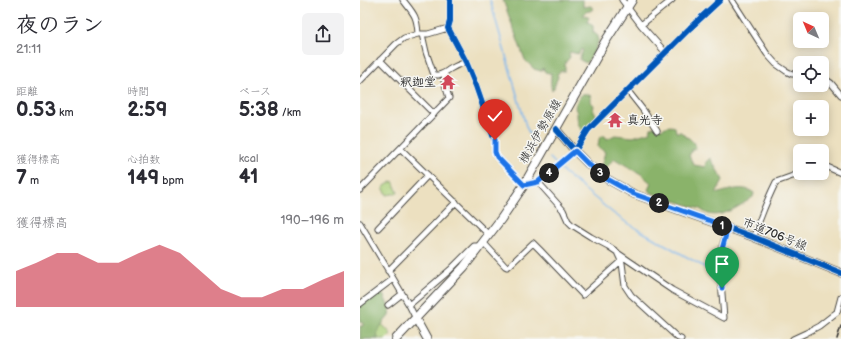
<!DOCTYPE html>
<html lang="ja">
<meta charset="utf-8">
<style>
:root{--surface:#fff;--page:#f2f2f3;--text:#2b2b33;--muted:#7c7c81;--accent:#d1495b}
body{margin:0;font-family:"Balsamiq Sans","Klee One",sans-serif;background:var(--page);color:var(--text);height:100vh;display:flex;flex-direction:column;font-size:15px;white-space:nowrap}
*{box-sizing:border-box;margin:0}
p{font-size:13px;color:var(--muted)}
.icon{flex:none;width:22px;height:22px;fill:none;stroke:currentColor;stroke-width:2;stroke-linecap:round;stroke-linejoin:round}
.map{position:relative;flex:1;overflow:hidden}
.details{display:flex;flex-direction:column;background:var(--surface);width:360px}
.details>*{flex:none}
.needle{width:26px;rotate:316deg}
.controls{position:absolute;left:433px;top:12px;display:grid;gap:8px}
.controls a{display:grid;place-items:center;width:36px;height:36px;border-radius:6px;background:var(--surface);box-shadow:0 2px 10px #0003;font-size:20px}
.pin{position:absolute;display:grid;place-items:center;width:34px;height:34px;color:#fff;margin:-41px -17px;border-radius:50% 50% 50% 0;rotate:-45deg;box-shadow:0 0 4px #0007}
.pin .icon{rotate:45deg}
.km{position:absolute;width:20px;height:20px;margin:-10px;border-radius:50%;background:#222;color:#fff;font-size:11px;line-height:20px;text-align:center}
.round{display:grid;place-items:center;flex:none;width:42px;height:42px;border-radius:6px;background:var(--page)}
.summary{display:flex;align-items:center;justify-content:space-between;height:68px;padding:0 16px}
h1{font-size:22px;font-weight:700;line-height:30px}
.figures{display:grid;grid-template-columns:repeat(3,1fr);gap:6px;height:68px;padding:4px 16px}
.figures div{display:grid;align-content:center}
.figures b{font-size:20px;font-weight:700}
.figures small{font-size:11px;font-weight:400}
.figures p{font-size:11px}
.chart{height:112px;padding:8px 16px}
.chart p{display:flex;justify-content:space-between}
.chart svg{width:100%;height:72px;margin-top:4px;fill:var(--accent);opacity:.7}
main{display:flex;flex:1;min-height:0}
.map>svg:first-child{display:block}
</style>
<main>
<section class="details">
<div class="summary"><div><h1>夜のラン</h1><p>21:11</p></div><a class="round"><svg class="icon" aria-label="share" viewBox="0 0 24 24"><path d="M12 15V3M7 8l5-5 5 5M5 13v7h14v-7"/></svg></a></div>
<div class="figures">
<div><p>距離</p><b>0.53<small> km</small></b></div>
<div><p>時間</p><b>2:59</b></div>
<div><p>ペース</p><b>5:38<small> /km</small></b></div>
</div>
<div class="figures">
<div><p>獲得標高</p><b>7<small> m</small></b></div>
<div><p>心拍数</p><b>149<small> bpm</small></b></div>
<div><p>kcal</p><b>41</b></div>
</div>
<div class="chart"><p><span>獲得標高</span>190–196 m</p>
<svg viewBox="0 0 160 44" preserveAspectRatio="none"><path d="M0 44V22L10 17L20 11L30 11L40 17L50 17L60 11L70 6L80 11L90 22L100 33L110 38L120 38L130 33L140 33L150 27L160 22V44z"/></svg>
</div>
</section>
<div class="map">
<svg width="481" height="339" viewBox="0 0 481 339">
<rect width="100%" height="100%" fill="#f6f6f2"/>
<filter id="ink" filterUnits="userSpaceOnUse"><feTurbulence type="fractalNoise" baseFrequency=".025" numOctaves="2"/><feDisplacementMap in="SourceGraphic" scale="8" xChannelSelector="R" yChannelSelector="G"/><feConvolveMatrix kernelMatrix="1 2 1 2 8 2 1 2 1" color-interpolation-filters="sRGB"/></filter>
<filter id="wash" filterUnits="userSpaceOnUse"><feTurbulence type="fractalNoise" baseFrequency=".012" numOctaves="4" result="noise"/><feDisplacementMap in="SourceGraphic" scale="16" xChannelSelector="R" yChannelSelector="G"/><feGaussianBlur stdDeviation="0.9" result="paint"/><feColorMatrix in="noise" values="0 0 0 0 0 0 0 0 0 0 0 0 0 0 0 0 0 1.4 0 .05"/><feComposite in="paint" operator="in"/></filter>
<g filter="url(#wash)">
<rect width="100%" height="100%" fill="#ece0c0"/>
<!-- green -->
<path fill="#aed17b" stroke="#6c7e53" d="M 33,181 L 38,193 L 27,195 L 23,187 Z
M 22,324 L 31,334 L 26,339 L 13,339 L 11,335 Z"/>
<!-- forest -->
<path fill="#8ab36b" stroke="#5a6f4b" d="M 143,0 L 223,0 L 223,7 L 231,6 L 233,9 L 230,11 C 227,11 225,12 223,15 L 228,16 L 229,18 L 227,21 L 233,26 L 233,32 L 238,36 C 240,44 231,58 226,63 L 220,60 L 220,58 L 223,50 L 222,49 L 220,51 L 219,54 L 210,52 L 209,53 L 210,57 L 205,63 L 205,71 L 201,71 L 197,74 L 198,77 L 195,84 L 194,88 L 192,91 C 190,85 191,79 191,73 L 189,73 L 185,72 L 183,68 L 181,71 L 174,69 L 165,60 Z
M 222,94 L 226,94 L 231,96 L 231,102 L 234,105 L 233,110 L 236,114 L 236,117 L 225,132 C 219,129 220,127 218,122 C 217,118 217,116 217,112 C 212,107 218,99 222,94 Z
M 295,126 L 301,129 C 306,127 309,125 315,127 L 316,132 L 321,132 L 326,137 L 329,138 L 335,144 L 336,148 L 332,150 L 329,156 L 334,165 L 345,167 L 346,162 L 350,158 L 363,180 L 356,193 L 359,193 C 370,190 384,185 394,193 L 393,197 C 381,205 361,220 346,213 C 344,212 342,210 340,209 L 292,193 L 288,190 L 291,183 L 281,174 L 255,159 L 252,161 L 246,168 L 242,168 L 242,163 L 243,160 L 245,152 L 238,147 L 239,139 L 242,136 L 245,136 L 247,139 L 255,135 L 273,137 L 290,132 L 291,128 Z
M 19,292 L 24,296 L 30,310 L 29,316 L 23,323 L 17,332 L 18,339 L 0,339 L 0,326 L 3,326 L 3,324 L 2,321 L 0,323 L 0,305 Z"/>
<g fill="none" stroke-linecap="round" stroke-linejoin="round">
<!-- stream -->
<path stroke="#7bb5ec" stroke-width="1.5" d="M 130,0 L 166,126 L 168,131 L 175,140
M 190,158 L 195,163
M 200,169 L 253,213 L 267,223 L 341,265 L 348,269 L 356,270"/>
</g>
</g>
<g filter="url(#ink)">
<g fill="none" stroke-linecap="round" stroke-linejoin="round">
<!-- street casing -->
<g stroke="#484641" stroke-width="7">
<path id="street" d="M 43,0 C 54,14 57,16 58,34
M 90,0 L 90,21 L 88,28 L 106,62 L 116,86 L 135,141 L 135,152 L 137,157 L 164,185 L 178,182 L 215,151 L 228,130 L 330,28 L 360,0
M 262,0 L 281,25 L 306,53
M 372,0 L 407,54 L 416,64 L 426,71 L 432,74 L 440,74
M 281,25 L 312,0
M 62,34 L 66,52 L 74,75 C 81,76 85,72 90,69 C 95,66 100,64 106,62
M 20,60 L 74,114
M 462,77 L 471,83 L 481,95
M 0,81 L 36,44 L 44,38 L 58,34 L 68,34 L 88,28
M 268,91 L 283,110 L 297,131
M 41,149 L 129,235
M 462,167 L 465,166 L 481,173
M 178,182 L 203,210 L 208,221 L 212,225 L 231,237 L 248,246 L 257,252 L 262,263 L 265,286 L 271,295 L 318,338 L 321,339
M 0,190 L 89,98 L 84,81 L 85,73
M 0,223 L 49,305 L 56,319
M 18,228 L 68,175
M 393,237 C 397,231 397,225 400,219 C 405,206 410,194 416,182 L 441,173
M 123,242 L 145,266 L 147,267 L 149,266 L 173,243 L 180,250 L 223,295 L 262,260
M 259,254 L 312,290 L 364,318 L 359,257 L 368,227
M 28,271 L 96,202
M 0,304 L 33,279
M 28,305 L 42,294
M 49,305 L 90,270 L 114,246 L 117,246 L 120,247
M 433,339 L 446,333 L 459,326 L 477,312 L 481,297"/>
</g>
<!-- secondary casing -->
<g stroke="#484641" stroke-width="9">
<path id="secondary" d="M 196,129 L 215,151 L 228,164 L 247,179 L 274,194 L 393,237 L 481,273
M 56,319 L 67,339"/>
</g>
<!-- primary casing -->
<g stroke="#484641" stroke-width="10">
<path id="primary" d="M 36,339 L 104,267 L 141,219 L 164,185 L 245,42 L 272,0"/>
</g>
<!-- street -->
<use href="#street" stroke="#fff" stroke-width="5"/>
<!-- secondary -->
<use href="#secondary" stroke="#fff" stroke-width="7"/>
<!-- primary -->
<use href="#primary" stroke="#fff" stroke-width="8"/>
<!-- rail -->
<path stroke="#2b2b2b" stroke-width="1.5" d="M 477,339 L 481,326"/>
<!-- cycleway casing -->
<g stroke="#f6f6f2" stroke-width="8">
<path id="cycleway" d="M 90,0 L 90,21 L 88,28 L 106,62 L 116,86 L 135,141 L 135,152 L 137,157 L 164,185 L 178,182 L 215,151 L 228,130 L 330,28 L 360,0
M 196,129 L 215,151 L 228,164 L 247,179 L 274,194 L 393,237 L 481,273"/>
</g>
<!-- cycleway -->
<use href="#cycleway" stroke="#0057b8" stroke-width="6"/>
</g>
</g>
<g fill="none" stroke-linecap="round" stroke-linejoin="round" filter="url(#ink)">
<!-- route casing -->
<g stroke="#fff" stroke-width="8">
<path id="route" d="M 135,140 L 135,152 L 137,157 L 164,185 L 178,182 L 215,151 L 228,164 L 247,179 L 274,194 L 368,227 L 360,257 L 362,288"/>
</g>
<!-- route -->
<use href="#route" stroke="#1a73e8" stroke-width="5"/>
</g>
<!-- icons -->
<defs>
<g id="temple-bare" transform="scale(1.2)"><path d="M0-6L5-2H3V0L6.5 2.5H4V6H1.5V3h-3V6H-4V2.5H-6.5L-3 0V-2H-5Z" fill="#d1495b" stroke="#f6f6f2" stroke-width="2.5" paint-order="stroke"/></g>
</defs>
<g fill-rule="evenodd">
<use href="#temple-bare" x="88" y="82"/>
<use href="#temple-bare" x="255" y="120"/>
</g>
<g text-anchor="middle" stroke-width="3" stroke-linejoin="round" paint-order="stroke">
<!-- poi labels -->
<g font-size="12" font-weight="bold" fill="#2b2b2b" stroke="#f6f6f2" text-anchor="end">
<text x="76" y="86">釈迦堂</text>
<text x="267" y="124" text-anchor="start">真光寺</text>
</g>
<!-- street labels -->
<g font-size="12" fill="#2b2b2b" stroke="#f6f6f2">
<text transform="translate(180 131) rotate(-60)" y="4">横浜伊勢原線</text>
<text transform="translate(415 234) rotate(22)" y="4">市道706号線</text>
</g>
</g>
</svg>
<div class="controls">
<a><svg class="needle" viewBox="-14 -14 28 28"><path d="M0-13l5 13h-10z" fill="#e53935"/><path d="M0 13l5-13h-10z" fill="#7c7c81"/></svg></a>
<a><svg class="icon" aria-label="locate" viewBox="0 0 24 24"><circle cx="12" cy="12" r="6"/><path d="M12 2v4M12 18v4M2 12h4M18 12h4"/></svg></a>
<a>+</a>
<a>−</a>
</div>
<div class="pin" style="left:362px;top:288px;background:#1e9e55"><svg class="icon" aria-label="arrive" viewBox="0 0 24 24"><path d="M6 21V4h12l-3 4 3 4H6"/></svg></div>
<div class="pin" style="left:135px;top:140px;background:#d93025"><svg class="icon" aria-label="check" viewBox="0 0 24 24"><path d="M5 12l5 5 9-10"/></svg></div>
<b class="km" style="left:362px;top:226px">1</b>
<b class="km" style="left:299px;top:203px">2</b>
<b class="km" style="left:240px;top:173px">3</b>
<b class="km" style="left:189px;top:173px">4</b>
</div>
</main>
